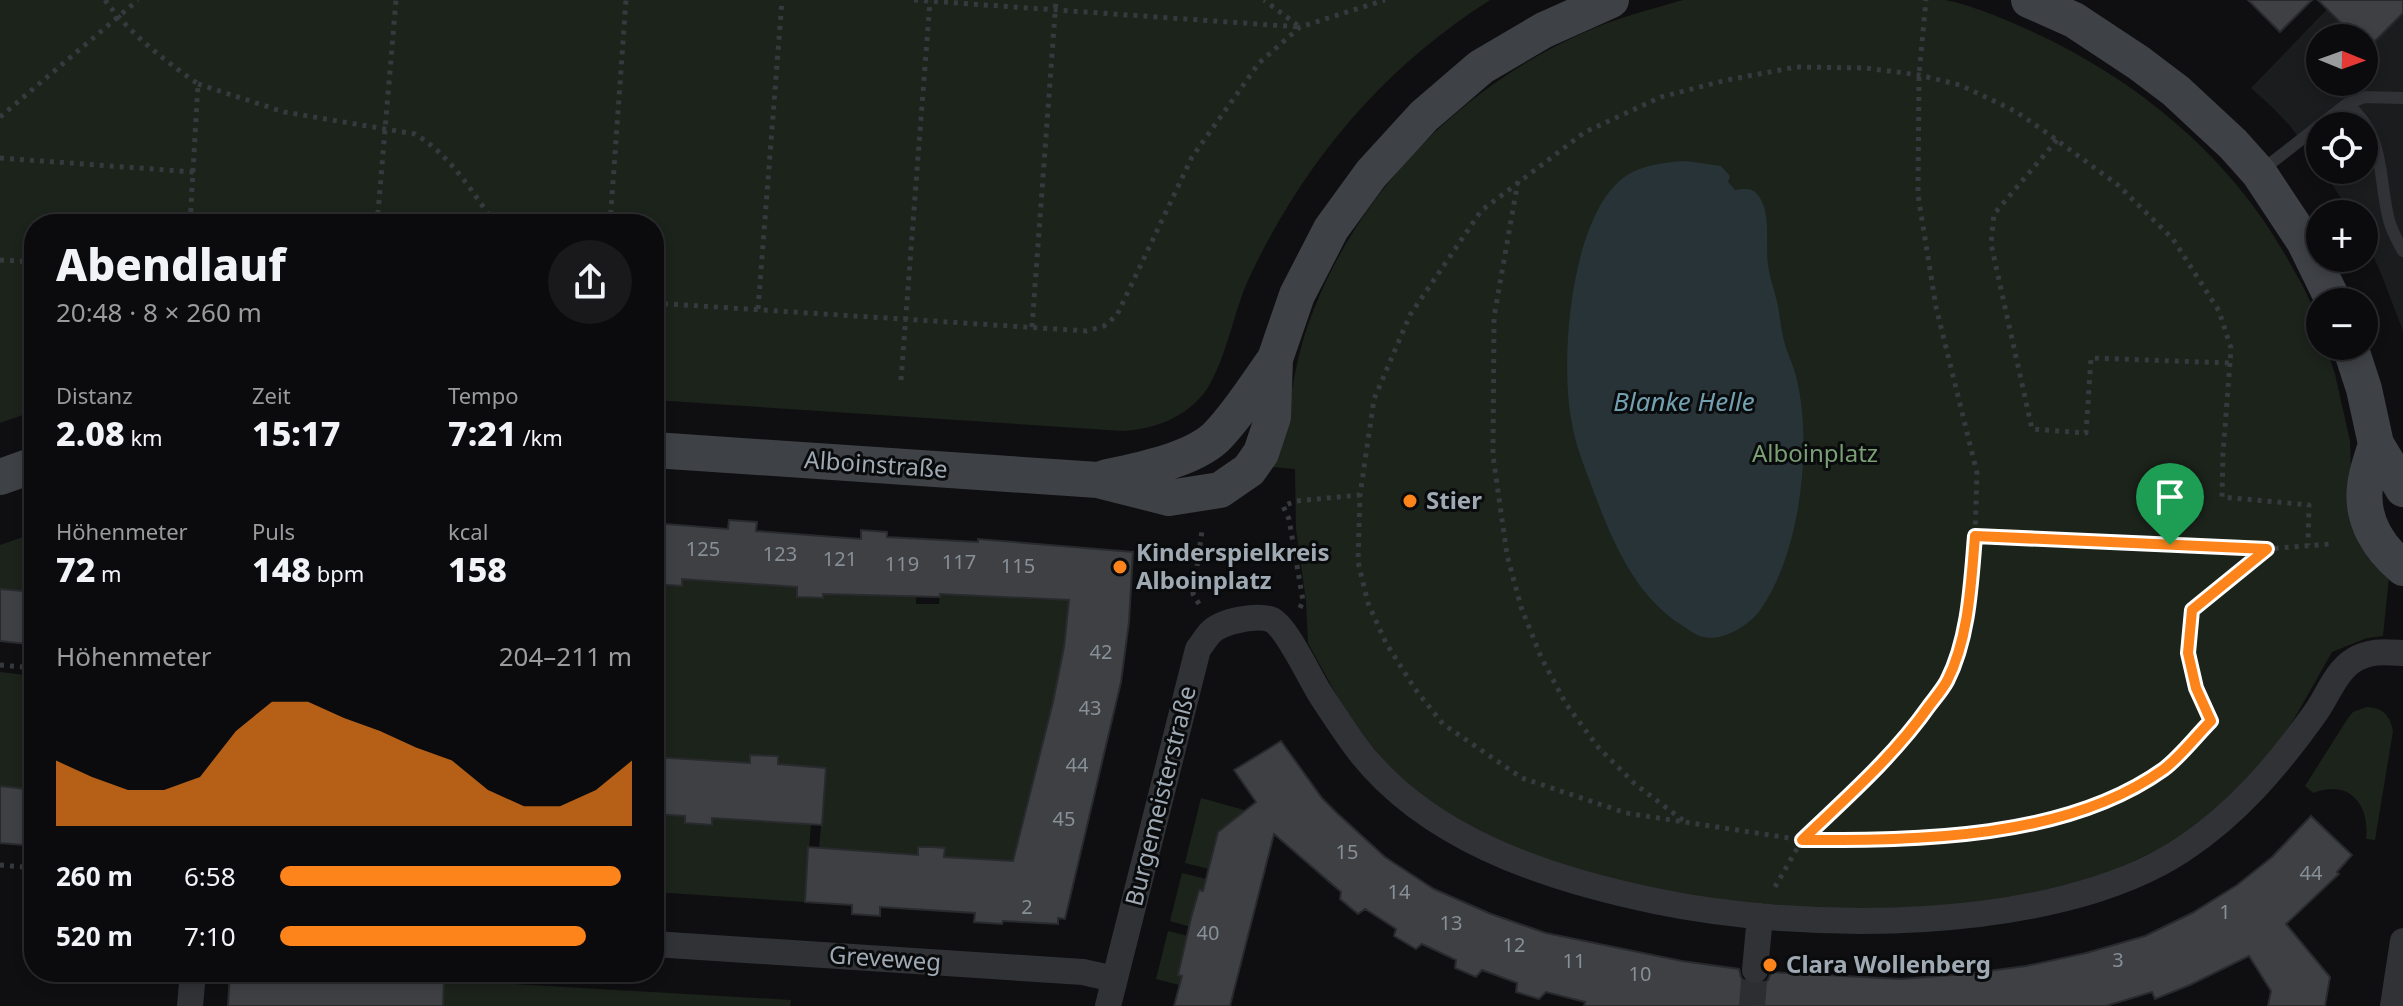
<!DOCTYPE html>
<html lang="de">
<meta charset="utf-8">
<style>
:root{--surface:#0b0b0d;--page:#19191b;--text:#f1f3f6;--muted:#9a9b9d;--line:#2b2b2e;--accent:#fd841b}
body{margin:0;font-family:"Noto Sans",sans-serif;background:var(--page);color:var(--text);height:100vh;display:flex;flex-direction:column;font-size:30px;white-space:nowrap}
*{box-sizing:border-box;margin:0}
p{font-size:26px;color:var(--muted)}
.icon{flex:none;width:44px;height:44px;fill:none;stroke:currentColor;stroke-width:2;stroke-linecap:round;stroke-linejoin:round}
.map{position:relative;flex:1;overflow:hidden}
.sheet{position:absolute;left:24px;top:214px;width:640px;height:768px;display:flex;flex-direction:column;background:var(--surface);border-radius:32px;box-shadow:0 4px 12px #0003,0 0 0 2px var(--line)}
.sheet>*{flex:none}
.needle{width:52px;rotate:91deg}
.tools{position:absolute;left:2306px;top:24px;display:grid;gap:16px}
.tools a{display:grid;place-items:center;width:72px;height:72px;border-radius:50%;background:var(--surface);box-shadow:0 4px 12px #0003,0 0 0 2px var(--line);font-size:40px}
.pin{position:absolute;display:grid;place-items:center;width:68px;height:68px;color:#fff;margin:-82px -34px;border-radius:50% 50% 50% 0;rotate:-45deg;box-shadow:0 0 8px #0007}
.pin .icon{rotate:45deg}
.round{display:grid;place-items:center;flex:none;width:84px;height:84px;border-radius:42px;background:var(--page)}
.summary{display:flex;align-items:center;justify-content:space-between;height:136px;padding:0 32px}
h1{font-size:44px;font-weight:800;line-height:60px}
.stats{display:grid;grid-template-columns:repeat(3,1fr);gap:12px;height:136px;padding:8px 32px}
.stats div{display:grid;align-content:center}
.stats b{font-size:34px;font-weight:800}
.stats small{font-size:22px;font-weight:400}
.stats p{font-size:22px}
.chart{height:224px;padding:16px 32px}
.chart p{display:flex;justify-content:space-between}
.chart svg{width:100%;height:144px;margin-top:8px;fill:var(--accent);opacity:.7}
ul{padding:0 32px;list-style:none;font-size:26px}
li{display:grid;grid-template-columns:128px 96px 1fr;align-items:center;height:60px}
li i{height:20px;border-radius:10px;background:var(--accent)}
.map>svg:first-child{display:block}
</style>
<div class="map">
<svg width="2403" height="1006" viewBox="0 0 2403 1006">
<rect width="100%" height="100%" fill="#0f0f11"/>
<!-- built -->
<path fill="#1b1c1e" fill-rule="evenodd" d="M 2336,0 L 2403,0 L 2403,331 L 2380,271 L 2364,236 L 2364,214 L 2351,214 L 2323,170 L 2364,170 L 2364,126 L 2320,126 L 2320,166 L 2290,126 L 2273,108 L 2251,88 ZM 2320,38 L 2364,38 L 2364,82 L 2320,82 Z"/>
<!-- green -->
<path fill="#1c231b" d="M 0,0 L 1490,0 C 1383,68 1304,162 1250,276 C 1233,312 1228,355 1207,389 C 1188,417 1155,429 1123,431 L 654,400 L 654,224 L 34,224 L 34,411 L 0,423 Z
M 1683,0 C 1742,0 1801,0 1859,0 C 1887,0 1917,0 1945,0 C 1969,4 2007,20 2031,31 C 2140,81 2235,160 2292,267 C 2307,293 2320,316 2320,346 L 2326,346 L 2335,374 L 2350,441 L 2351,474 L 2389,577 L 2383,636 L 2367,638 L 2332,652 L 2294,719 L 2272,753 L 2243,787 L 2181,839 L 2097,878 L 2028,894 L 1949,906 L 1835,910 L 1676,896 L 1523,854 L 1441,812 L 1391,769 L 1349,718 L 1308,643 L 1306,601 L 1296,529 L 1295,469 L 1272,467 C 1288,442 1288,413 1293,385 C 1297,360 1304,333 1314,309 C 1363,185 1467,82 1590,30 C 1620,17 1652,9 1683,0 Z
M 34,533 L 34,592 L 0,589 L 0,545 Z
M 654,578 L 655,584 L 681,586 L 682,579 L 797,587 L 797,597 L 822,598 L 823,593 L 916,595 L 916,604 L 939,604 L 940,594 L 1048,600 L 1048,595 L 1076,595 L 1068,610 L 1065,634 L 1072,635 L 1021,859 L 1012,862 L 944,857 L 944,848 L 919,847 L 918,855 L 819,848 L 826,768 L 778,764 L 778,756 L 750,755 L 750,763 L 654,757 Z
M 0,672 L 34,676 L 34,790 L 0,786 Z
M 2367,707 C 2383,708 2390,715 2393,731 L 2375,840 L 2366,839 C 2370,804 2349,779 2313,793 L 2305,786 L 2348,718 L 2353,712 Z
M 1201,798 L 1255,813 L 1237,817 L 1217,833 L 1220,841 L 1209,869 L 1185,863 Z
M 654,814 L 685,816 L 685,823 L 712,825 L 712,818 L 811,824 L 805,902 L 654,892 Z
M 1182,873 L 1206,879 L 1203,891 L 1198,890 L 1192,916 L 1194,928 L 1170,921 Z
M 1168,931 L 1192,937 L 1184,949 L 1178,974 L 1182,976 L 1179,985 L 1156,979 Z
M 444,980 L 791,1000 L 790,1006 L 443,1006 Z"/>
<!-- water -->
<path fill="#273337" d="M 1686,161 L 1721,166 L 1730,176 L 1728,182 L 1735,190 C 1743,189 1751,187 1757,194 C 1772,211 1765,244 1768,265 C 1770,279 1775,292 1778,306 C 1780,318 1781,329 1784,341 C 1787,353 1793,364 1796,376 C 1813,443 1801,551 1761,609 C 1751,624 1723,642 1704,637 C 1697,636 1689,630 1683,626 C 1634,596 1611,538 1592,487 C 1583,463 1575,444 1571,418 C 1560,357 1571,218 1623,178 C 1640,165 1666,162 1686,161 Z"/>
<!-- building -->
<path fill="#3e4044" stroke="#292a2d" stroke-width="2" d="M 2248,0 L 2312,0 L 2280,32 Z
M 2318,0 L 2403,0 L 2403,13 L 2367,49 L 2364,46 L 2364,38 L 2356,38 Z
M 729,520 L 757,522 L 756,531 L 861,539 L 861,530 L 887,532 L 887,537 L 978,542 L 978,539 L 1133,552 L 1129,622 L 1121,682 L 1065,919 L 1058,918 L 1058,924 L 1003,921 L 1002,924 L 974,922 L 975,913 L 880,907 L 880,916 L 852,914 L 852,905 L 805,902 L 808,847 L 918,855 L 918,847 L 932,847 L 945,848 L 944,857 L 1013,861 L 1053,702 L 1064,647 L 1069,600 L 940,594 L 940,597 L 823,594 L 823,598 L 797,597 L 797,587 L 682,579 L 682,586 L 655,584 L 654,523 L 728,529 Z
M 0,589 L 34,592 L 34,645 L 0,641 Z
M 1281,741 L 1322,798 L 1337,813 L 1385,857 L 1434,889 L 1491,914 L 1546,933 L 1682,961 L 1739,969 L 1741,977 L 1745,983 L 1754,986 L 1762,984 L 1768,980 L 1771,972 L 1901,979 L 1965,974 L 2026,966 L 2086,953 L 2145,936 L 2192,913 L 2237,885 L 2272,857 L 2311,816 L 2352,855 L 2337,872 L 2339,874 L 2286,924 L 2330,977 L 2325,1006 L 2268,1006 L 2271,991 L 2249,956 L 2190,985 L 2155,999 L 2152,992 L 2106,1006 L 1584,1006 L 1585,1002 L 1546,992 L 1539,999 L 1516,992 L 1517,983 L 1482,970 L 1476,977 L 1455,968 L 1456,960 L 1422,944 L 1416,949 L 1394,936 L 1396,929 L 1365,909 L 1358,914 L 1340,899 L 1341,892 L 1274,834 L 1230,1006 L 1174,1006 L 1182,976 L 1178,975 L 1191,918 L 1199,890 L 1203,891 L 1218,832 L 1256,802 L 1234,770 Z
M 750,755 L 778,756 L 778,764 L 826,768 L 822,825 L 712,818 L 712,825 L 685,823 L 685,816 L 654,814 L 654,757 L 750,763 Z
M 0,786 L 34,790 L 34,846 L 0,843 Z
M 230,972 L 389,972 L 388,976 L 444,980 L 443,1006 L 228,1006 Z"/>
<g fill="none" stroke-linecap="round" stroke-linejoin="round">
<!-- street-tunnel -->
<path stroke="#2c2e31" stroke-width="26" stroke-dasharray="26 13" stroke-linecap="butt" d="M 1752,1006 L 1755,970"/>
<!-- path -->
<path stroke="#36393d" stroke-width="5" stroke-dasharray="4 6" stroke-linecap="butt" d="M 105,0 C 131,35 163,59 198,84 L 190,224
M 914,0 L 1300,27 L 1264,0
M 198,84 L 284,112 L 415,134 C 449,154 473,192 495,224
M 0,117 L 138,0
M 2057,140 L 1994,214 L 1991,244 L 2032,429 L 2086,433 L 2091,358 L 2230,363 L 2231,348 L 2219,311 L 2173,239 L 2118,185 L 2047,133 L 2015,111 L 1960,85 L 1919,75 L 1866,68 L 1796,67 L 1727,80 L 1661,97 L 1585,132 L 1481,211 L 1410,315 L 1374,399 L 1360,495 L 1358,562 L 1368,603 L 1386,643 L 1415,689 L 1443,724 L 1522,778 L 1626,813 L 1802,840 L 1882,840 L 1957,837 L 2058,817 L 2099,804 L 2121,794 L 2165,768 L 2211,721 L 2196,688 L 2188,653 L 2192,610 L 2267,549
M 0,158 L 194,172
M 1518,181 L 1494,317 L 1493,456 L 1507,555 L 1521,607 L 1541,657 L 1566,704 L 1598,747 L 1635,784 L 1684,821
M 377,224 L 396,0
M 610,224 L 626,0
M 0,260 L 34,262
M 654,303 L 1087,331 L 1104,326 L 1117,315 L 1192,157 L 1259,63 L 1300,27 L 1385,0
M 758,309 L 782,0
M 1032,327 L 1056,0
M 2230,363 L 2223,453 L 2222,497 L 2309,505 L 2308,545
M 901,380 L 930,1
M 1975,536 L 2267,549 L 2330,544
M 1199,604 L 1193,594 L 1202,531
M 1300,608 L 1303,601 L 1289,519 L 1283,506 L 1296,501 L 1360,495
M 0,665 L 34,668
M 0,865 L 34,868
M 1775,887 L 1802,840 L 1879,768 L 1903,742 L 1947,681 L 1961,639 L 1971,580 L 1975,536 L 1977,473 L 1936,307 L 1918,195 L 1919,75 L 1926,0"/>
<!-- lane -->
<path stroke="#303236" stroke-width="12" d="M 2347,104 C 2385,135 2378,173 2388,216 C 2390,228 2397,240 2403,251
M 2262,170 L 2347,104 L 2365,97 L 2403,98"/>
<!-- street -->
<path stroke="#303236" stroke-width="26" d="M 654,944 L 1083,972 L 1114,979
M 1755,970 L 1760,916
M 190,1006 L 193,972
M 1108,1006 L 1198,649 C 1203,643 1206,637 1211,632 C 1222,621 1258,614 1272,620 C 1287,628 1309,676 1319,692 C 1329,708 1340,724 1351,740 C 1419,837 1544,878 1655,901 C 1803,932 2052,935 2182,850 C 2237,814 2279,764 2316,712 C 2328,695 2336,671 2354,660 C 2370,650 2386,652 2403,653
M 2393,1006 L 2403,941"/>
<!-- secondary -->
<path stroke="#3e4146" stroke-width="36" d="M 2029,0 L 2074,20 L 2139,63 L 2176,91 L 2233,144 L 2259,173 L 2304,241 L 2334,302
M 2350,346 L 2364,389 L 2376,444 L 2403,489
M 2376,444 C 2372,458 2366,473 2365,487 C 2361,520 2379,548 2403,568
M 654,450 L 1098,480 L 1169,498 L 1220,490 L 1249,470 L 1261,453 L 1273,417 L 1275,359 L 1297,295 L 1331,229 L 1371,174 L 1424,116 L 1481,67 L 1544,30 L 1611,0
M 0,477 L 34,465
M 1104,478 C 1138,470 1196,460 1219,434 C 1240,412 1257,384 1275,359"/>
</g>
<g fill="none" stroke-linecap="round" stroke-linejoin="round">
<!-- route casing -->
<g stroke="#fff" stroke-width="16">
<path id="route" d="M 1975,536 L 2267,549 L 2192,610 L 2188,653 L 2196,688 L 2211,721 C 2196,736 2181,756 2164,769 C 2065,840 1918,840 1802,840 C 1847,797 1893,757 1929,706 C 1935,698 1942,690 1947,681 C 1969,638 1971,583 1975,536 Z"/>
</g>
<!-- route -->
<use href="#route" stroke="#fd841b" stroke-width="10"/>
</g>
<!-- markers -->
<g fill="#fd841b" stroke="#0a0b0c" stroke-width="3">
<circle cx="1410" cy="501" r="8"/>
<circle cx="1120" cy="567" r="8"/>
<circle cx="1770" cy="965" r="8"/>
</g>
<g text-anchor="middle" stroke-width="6" stroke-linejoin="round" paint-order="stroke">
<!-- number labels -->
<g font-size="20" fill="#878f97">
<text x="703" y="556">125</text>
<text x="780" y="561">123</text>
<text x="840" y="566">121</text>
<text x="959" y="569">117</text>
<text x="902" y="571">119</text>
<text x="1018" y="573">115</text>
<text x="1101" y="659">42</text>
<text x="1090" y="715">43</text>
<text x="1077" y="772">44</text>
<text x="1064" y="826">45</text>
<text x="1347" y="859">15</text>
<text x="2311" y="880">44</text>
<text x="1399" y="899">14</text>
<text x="1027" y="914">2</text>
<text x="2225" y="919">1</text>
<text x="1451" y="930">13</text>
<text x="1208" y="940">40</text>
<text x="1514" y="952">12</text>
<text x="2118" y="967">3</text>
<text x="1574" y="968">11</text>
<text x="1640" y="981">10</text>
</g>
<!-- park labels -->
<g font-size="24" fill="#7a9f75" stroke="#0a0b0c">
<text x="1815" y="462">Alboinplatz</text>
</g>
<!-- street labels -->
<g font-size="24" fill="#9fa9b3" stroke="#0a0b0c">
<text transform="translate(876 465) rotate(4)" y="8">Alboinstraße</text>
<text transform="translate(1161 796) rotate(-76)" y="8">Burgemeisterstraße</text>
<text transform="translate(885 959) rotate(4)" y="8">Greveweg</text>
</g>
<!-- poi labels -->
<g font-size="24" font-weight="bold" fill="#9fa9b3" stroke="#0a0b0c" text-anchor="start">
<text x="1426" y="509">Stier</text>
<text x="1136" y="561">Kinderspielkreis<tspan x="1136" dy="28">Alboinplatz</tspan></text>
<text x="1786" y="973">Clara Wollenberg</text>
</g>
<!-- water labels -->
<g font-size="26" font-style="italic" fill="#73a0b1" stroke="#0a0b0c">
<text x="1684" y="411">Blanke Helle</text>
</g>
</g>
</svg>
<div class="tools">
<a><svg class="needle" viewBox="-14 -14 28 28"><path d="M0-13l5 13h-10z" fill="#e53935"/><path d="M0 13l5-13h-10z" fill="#9a9b9d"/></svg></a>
<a><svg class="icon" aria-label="locate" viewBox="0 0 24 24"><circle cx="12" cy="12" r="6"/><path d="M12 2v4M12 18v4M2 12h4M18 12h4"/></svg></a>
<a>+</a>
<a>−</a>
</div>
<div class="pin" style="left:2170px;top:545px;background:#1e9e55"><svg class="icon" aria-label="arrive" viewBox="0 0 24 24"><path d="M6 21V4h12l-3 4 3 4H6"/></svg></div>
<section class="sheet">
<div class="summary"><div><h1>Abendlauf</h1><p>20:48 · 8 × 260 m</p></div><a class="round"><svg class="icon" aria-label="share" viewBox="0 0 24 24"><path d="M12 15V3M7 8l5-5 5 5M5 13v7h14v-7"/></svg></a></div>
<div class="stats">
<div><p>Distanz</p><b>2.08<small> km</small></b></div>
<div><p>Zeit</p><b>15:17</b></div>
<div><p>Tempo</p><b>7:21<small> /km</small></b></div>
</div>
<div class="stats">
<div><p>Höhenmeter</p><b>72<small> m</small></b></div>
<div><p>Puls</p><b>148<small> bpm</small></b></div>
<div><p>kcal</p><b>158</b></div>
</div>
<div class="chart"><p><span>Höhenmeter</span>204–211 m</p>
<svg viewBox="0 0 160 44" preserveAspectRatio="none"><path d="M0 44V24L10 29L20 33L30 33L40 29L50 15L60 6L70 6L80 11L90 15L100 20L110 24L120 33L130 38L140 38L150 33L160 24V44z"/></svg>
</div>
<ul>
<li><b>260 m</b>6:58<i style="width:97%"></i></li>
<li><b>520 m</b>7:10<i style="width:87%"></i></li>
</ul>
</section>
</div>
